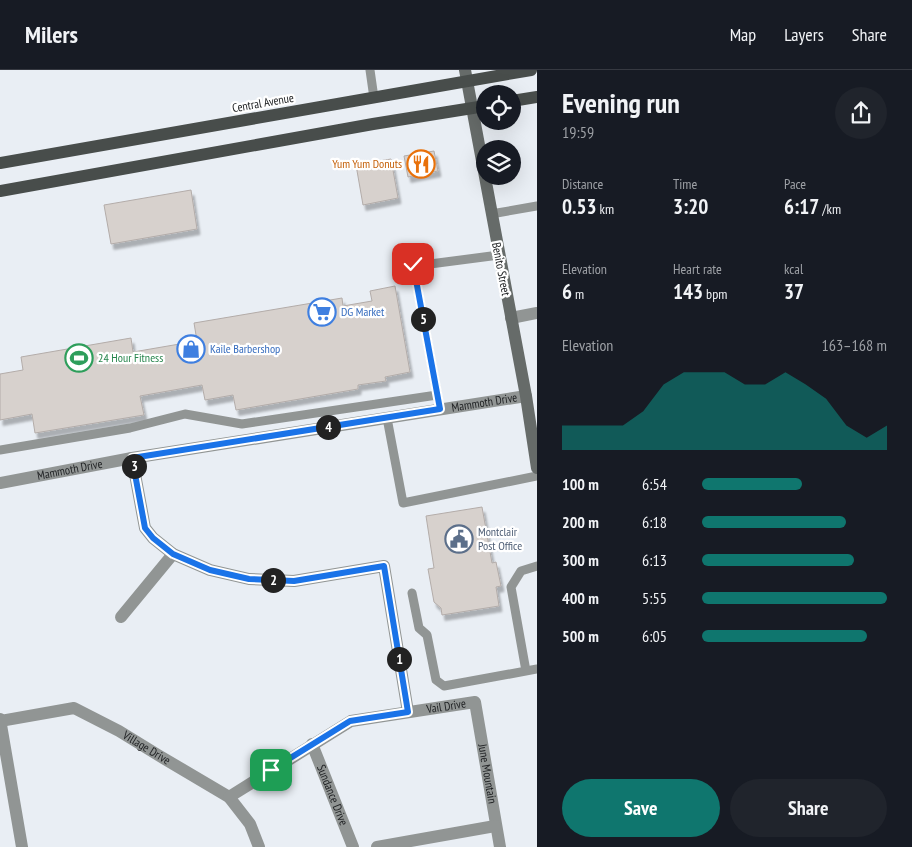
<!DOCTYPE html>
<meta charset="utf-8">
<style>
:root{--surface:#171b24;--page:#20242c;--text:#f1f3f6;--muted:#9ea1a6;--line:#363941;--accent:#0f766e}
body{margin:0;font-family:"PT Sans Narrow",sans-serif;background:var(--page);color:var(--text);height:100vh;display:flex;flex-direction:column;font-size:19px;white-space:nowrap}
*{box-sizing:border-box;margin:0}
p{font-size:16px;color:var(--muted)}
.icon{flex:none;width:28px;height:28px;fill:none;stroke:currentColor;stroke-width:2;stroke-linecap:round;stroke-linejoin:round}
.map{position:relative;flex:1;overflow:hidden}
.details{display:flex;flex-direction:column;background:var(--surface);width:375px}
.details>*{flex:none}
.fabs{position:absolute;left:476px;top:15px;display:grid;gap:10px}
.fabs a{display:grid;place-items:center;width:45px;height:45px;border-radius:50%;background:var(--surface);box-shadow:0 5px 20px #0002;font-size:25px}
.pin{position:absolute;display:grid;place-items:center;width:42px;height:42px;color:#fff;margin:-21px;border-radius:10px;box-shadow:0 2px 8px #0006}
.km{position:absolute;width:25px;height:25px;margin:-12px;border-radius:50%;background:#222;color:#fff;font-size:14px;line-height:25px;text-align:center}
.round{display:grid;place-items:center;flex:none;width:52px;height:52px;border-radius:26px;background:var(--page)}
.overview{display:flex;align-items:center;justify-content:space-between;height:85px;padding:0 25px}
h1{font-size:28px;font-weight:700;line-height:38px}
.stats{display:grid;grid-template-columns:repeat(3,1fr);gap:8px;height:85px;padding:5px 25px}
.stats div{display:grid;align-content:center}
.stats b{font-size:21px;font-weight:700}
.stats small{font-size:14px;font-weight:400}
.stats p{font-size:14px}
.chart{height:140px;padding:10px 25px}
.chart p{display:flex;justify-content:space-between}
.chart svg{width:100%;height:90px;margin-top:5px;fill:var(--accent);opacity:.7}
.primary-button{display:flex;gap:10px;margin-top:auto;padding:10px 25px}
.primary-button a{flex:1;height:58px;border-radius:30px;background:var(--accent);color:#fff;font-size:20px;font-weight:700;line-height:58px;text-align:center}
.primary-button a+a{background:var(--page);color:var(--text)}
ul{padding:0 25px;list-style:none;font-size:16px}
li{display:grid;grid-template-columns:80px 60px 1fr;align-items:center;height:38px}
li i{height:12px;border-radius:6px;background:var(--accent)}
header{display:flex;align-items:center;gap:30px;box-sizing:border-box;height:70px;padding:0 25px;background:var(--surface);border-bottom:1px solid var(--line)}
header strong{font-size:24px}
nav{display:flex;gap:28px;margin-inline-start:auto;font-size:18px}
main{display:flex;flex:1;min-height:0}
.map>svg:first-child{display:block}
</style>
<header>
<strong>Milers</strong>
<nav><a>Map</a><a>Layers</a><a>Share</a></nav>
</header>
<main>
<div class="map">
<svg width="537" height="777" viewBox="0 0 537 777">
<defs>
<filter id="shadow"><feDropShadow dx="3" dy="5.5" stdDeviation="1" flood-color="#0004"/></filter>
</defs>
<rect width="100%" height="100%" fill="#e9eef4"/>
<!-- building -->
<path fill="#d7d1cd" stroke="#b3aca9" filter="url(#shadow)" d="M 434,81 L 438,101 L 408,107 L 404,86 Z
M 391,89 L 398,128 L 363,135 L 356,95 Z
M 191,120 L 197,159 L 111,174 L 104,135 Z
M 395,216 L 410,302 L 385,307 L 386,311 L 358,315 L 358,319 L 236,340 L 233,325 L 205,330 L 202,315 L 140,326 L 144,345 L 35,363 L 32,344 L 0,350 L 0,304 L 23,300 L 21,287 L 131,268 L 133,282 L 197,271 L 194,253 L 342,228 L 343,236 L 372,231 L 370,221 Z
M 482,437 L 492,493 L 496,492 L 501,516 L 496,517 L 499,536 L 442,545 L 441,538 L 434,532 L 428,499 L 434,498 L 426,446 Z"/>
<g fill="none" stroke-linecap="round" stroke-linejoin="round">
<!-- lane -->
<path stroke="#919594" stroke-width="9" d="M 370,0 L 374,28
M 491,144 L 537,136
M 440,339 L 413,194 L 430,194 L 499,185
M 387,348 L 403,433 L 537,406
M 0,380 L 130,358 L 185,344 L 242,354 L 437,325
M 412,523 L 419,558 L 427,565 L 436,610 L 444,616 L 537,599
M 526,601 L 511,517 L 521,501 L 537,496"/>
<!-- street -->
<g stroke="#919594" stroke-width="12">
<path d="M 511,248 L 537,243"/>
<path d="M 132,388 L 145,458 L 153,468 L 173,484 L 210,500 L 249,509 L 294,511 L 384,496 L 408,642"/>
<path id="s1" d="M 0,413 L 132,388 L 526,326"/>
<path d="M 121,547 L 173,484"/>
<path d="M 0,649 L 22,777"/>
<path id="s2" d="M 0,651 L 74,638 L 119,661 L 158,685 L 229,727 L 250,754 L 259,777"/>
<path id="s3" d="M 312,674 L 353,777"/>
<path id="s4" d="M 229,727 L 351,651 L 475,632 L 500,777"/>
<path d="M 377,777 L 495,756"/>
</g>
<!-- secondary -->
<path stroke="#666b69" stroke-width="12" d="M 465,0 L 526,326 L 537,398"/>
<!-- primary -->
<path stroke="#484d4b" stroke-width="12" d="M 512,31 L 537,27
M 0,93 L 531,0
M 0,121 L 373,54 L 485,36"/>
</g>
<g fill="none" stroke-linecap="round" stroke-linejoin="round">
<!-- route casing -->
<g stroke="#fff" stroke-width="10">
<path id="route" d="M 271,700 L 350,651 L 408,642 L 384,496 L 294,511 L 249,509 L 210,500 L 173,484 L 153,468 L 145,458 L 132,388 L 440,339 L 413,194"/>
</g>
<!-- route -->
<use href="#route" stroke="#1a73e8" stroke-width="6"/>
</g>
<!-- icons -->
<defs>
<g id="restaurant-ring" transform="scale(1.4375)"><circle r="9.5" fill="#fff" stroke="#e8710a" stroke-width="1.5"/><path d="M-5-6h1v4h1v-4h1v4h1v-4h1v5L-1.5 .5V6h-2V.5L-5-1ZM5-6V6H3V1.5H1.5Q1.5-4 5-6Z" fill="#e8710a"/></g>
<g id="supermarket-ring" transform="scale(1.4375)"><circle r="9.5" fill="#fff" stroke="#3f7fe0" stroke-width="1.5"/><path d="M-6-5.5h2.5l.6 2H6L4.5 2H-2.5L-4.4-4H-6ZM-1.5 3.2a1.3 1.3 0 1 0 .1 0ZM3 3.2a1.3 1.3 0 1 0 .1 0Z" fill="#3f7fe0"/></g>
<g id="shop-ring" transform="scale(1.4375)"><circle r="9.5" fill="#fff" stroke="#3f7fe0" stroke-width="1.5"/><path d="M-5-2.5h2.3a2.7 3.5 0 0 1 5.4 0H5L5.5 6h-11ZM-1.5-2.5h3a1.5 2.3 0 0 0-3 0Z" fill="#3f7fe0"/></g>
<g id="stadium-ring" transform="scale(1.4375)"><circle r="9.5" fill="#fff" stroke="#2e9e5b" stroke-width="1.5"/><path d="M0-5a6.5 5 0 1 0 0 10a6.5 5 0 1 0 0-10ZM-3.5-1.8h7v3.6h-7Z" fill="#2e9e5b"/></g>
<g id="civic-ring" transform="scale(1.4375)"><circle r="9.5" fill="#fff" stroke="#5c6f8a" stroke-width="1.5"/><path d="M-.6-6.5H3V-4.5H.6V-3L4-1V1h2V6H-6V1h2V-1L-.6-3ZM-1.2 2.5V6h2.4V2.5Z" fill="#5c6f8a"/></g>
</defs>
<g fill-rule="evenodd">
<use href="#restaurant-ring" x="421" y="94"/>
<use href="#supermarket-ring" x="322" y="242"/>
<use href="#shop-ring" x="191" y="279"/>
<use href="#stadium-ring" x="79" y="288"/>
<use href="#civic-ring" x="459" y="469"/>
</g>
<g text-anchor="middle" stroke-width="4.5" stroke-linejoin="round" paint-order="stroke">
<!-- street labels -->
<g font-size="12" fill="#212325" stroke="#fff">
<text transform="translate(263 33) rotate(-10)" y="4">Central Avenue</text>
<text transform="translate(501 199) rotate(79)" y="4">Benito Street</text>
<text dy="4" stroke="none"><textPath href="#s1" startOffset="491">Mammoth Drive</textPath></text>
<text dy="4" stroke="none"><textPath href="#s1" startOffset="71">Mammoth Drive</textPath></text>
<text dy="4" stroke="none"><textPath href="#s4" startOffset="240">Vail Drive</textPath></text>
<text dy="4" stroke="none"><textPath href="#s2" startOffset="158">Village Drive</textPath></text>
<text dy="4" stroke="none"><textPath href="#s4" startOffset="342">June Mountain</textPath></text>
<text dy="4" stroke="none"><textPath href="#s3" startOffset="55">Sundance Drive</textPath></text>
</g>
<!-- food labels -->
<g font-size="12" fill="#c56008" stroke="#fff" text-anchor="end">
<text x="402" y="98">Yum Yum Donuts</text>
</g>
<!-- shop labels -->
<g font-size="12" fill="#366cbe" stroke="#fff" text-anchor="start">
<text x="341" y="246">DG Market</text>
<text x="210" y="283">Kaile Barbershop</text>
</g>
<!-- leisure labels -->
<g font-size="12" fill="#27864d" stroke="#fff" text-anchor="start">
<text x="98" y="292">24 Hour Fitness</text>
</g>
<!-- service labels -->
<g font-size="12" fill="#4e5e75" stroke="#fff" text-anchor="start">
<text x="478" y="466">Montclair<tspan x="478" dy="14">Post Office</tspan></text>
</g>
</g>
</svg>
<div class="fabs">
<a><svg class="icon" aria-label="locate" viewBox="0 0 24 24"><circle cx="12" cy="12" r="6"/><path d="M12 2v4M12 18v4M2 12h4M18 12h4"/></svg></a>
<a><svg class="icon" aria-label="layers" viewBox="0 0 24 24"><path d="M12 4l9 5-9 5-9-5zM3 14l9 5 9-5"/></svg></a>
</div>
<div class="pin" style="left:271px;top:700px;background:#1e9e55"><svg class="icon" aria-label="arrive" viewBox="0 0 24 24"><path d="M6 21V4h12l-3 4 3 4H6"/></svg></div>
<div class="pin" style="left:413px;top:194px;background:#d93025"><svg class="icon" aria-label="check" viewBox="0 0 24 24"><path d="M5 12l5 5 9-10"/></svg></div>
<b class="km" style="left:399px;top:589px">1</b>
<b class="km" style="left:273px;top:510px">2</b>
<b class="km" style="left:134px;top:396px">3</b>
<b class="km" style="left:328px;top:357px">4</b>
<b class="km" style="left:423px;top:249px">5</b>
</div>
<section class="details">
<div class="overview"><div><h1>Evening run</h1><p>19:59</p></div><a class="round"><svg class="icon" aria-label="share" viewBox="0 0 24 24"><path d="M12 15V3M7 8l5-5 5 5M5 13v7h14v-7"/></svg></a></div>
<div class="stats">
<div><p>Distance</p><b>0.53<small> km</small></b></div>
<div><p>Time</p><b>3:20</b></div>
<div><p>Pace</p><b>6:17<small> /km</small></b></div>
</div>
<div class="stats">
<div><p>Elevation</p><b>6<small> m</small></b></div>
<div><p>Heart rate</p><b>143<small> bpm</small></b></div>
<div><p>kcal</p><b>37</b></div>
</div>
<div class="chart"><p><span>Elevation</span>163–168 m</p>
<svg viewBox="0 0 160 44" preserveAspectRatio="none"><path d="M0 44V32L10 32L20 32L30 32L40 25L50 12L60 6L70 6L80 6L90 12L100 12L110 6L120 12L130 19L140 32L150 38L160 32V44z"/></svg>
</div>
<ul>
<li><b>100 m</b>6:54<i style="width:54%"></i></li>
<li><b>200 m</b>6:18<i style="width:78%"></i></li>
<li><b>300 m</b>6:13<i style="width:82%"></i></li>
<li><b>400 m</b>5:55<i style="width:100%"></i></li>
<li><b>500 m</b>6:05<i style="width:89%"></i></li>
</ul>
<div class="primary-button"><a>Save</a><a>Share</a></div>
</section>
</main>
